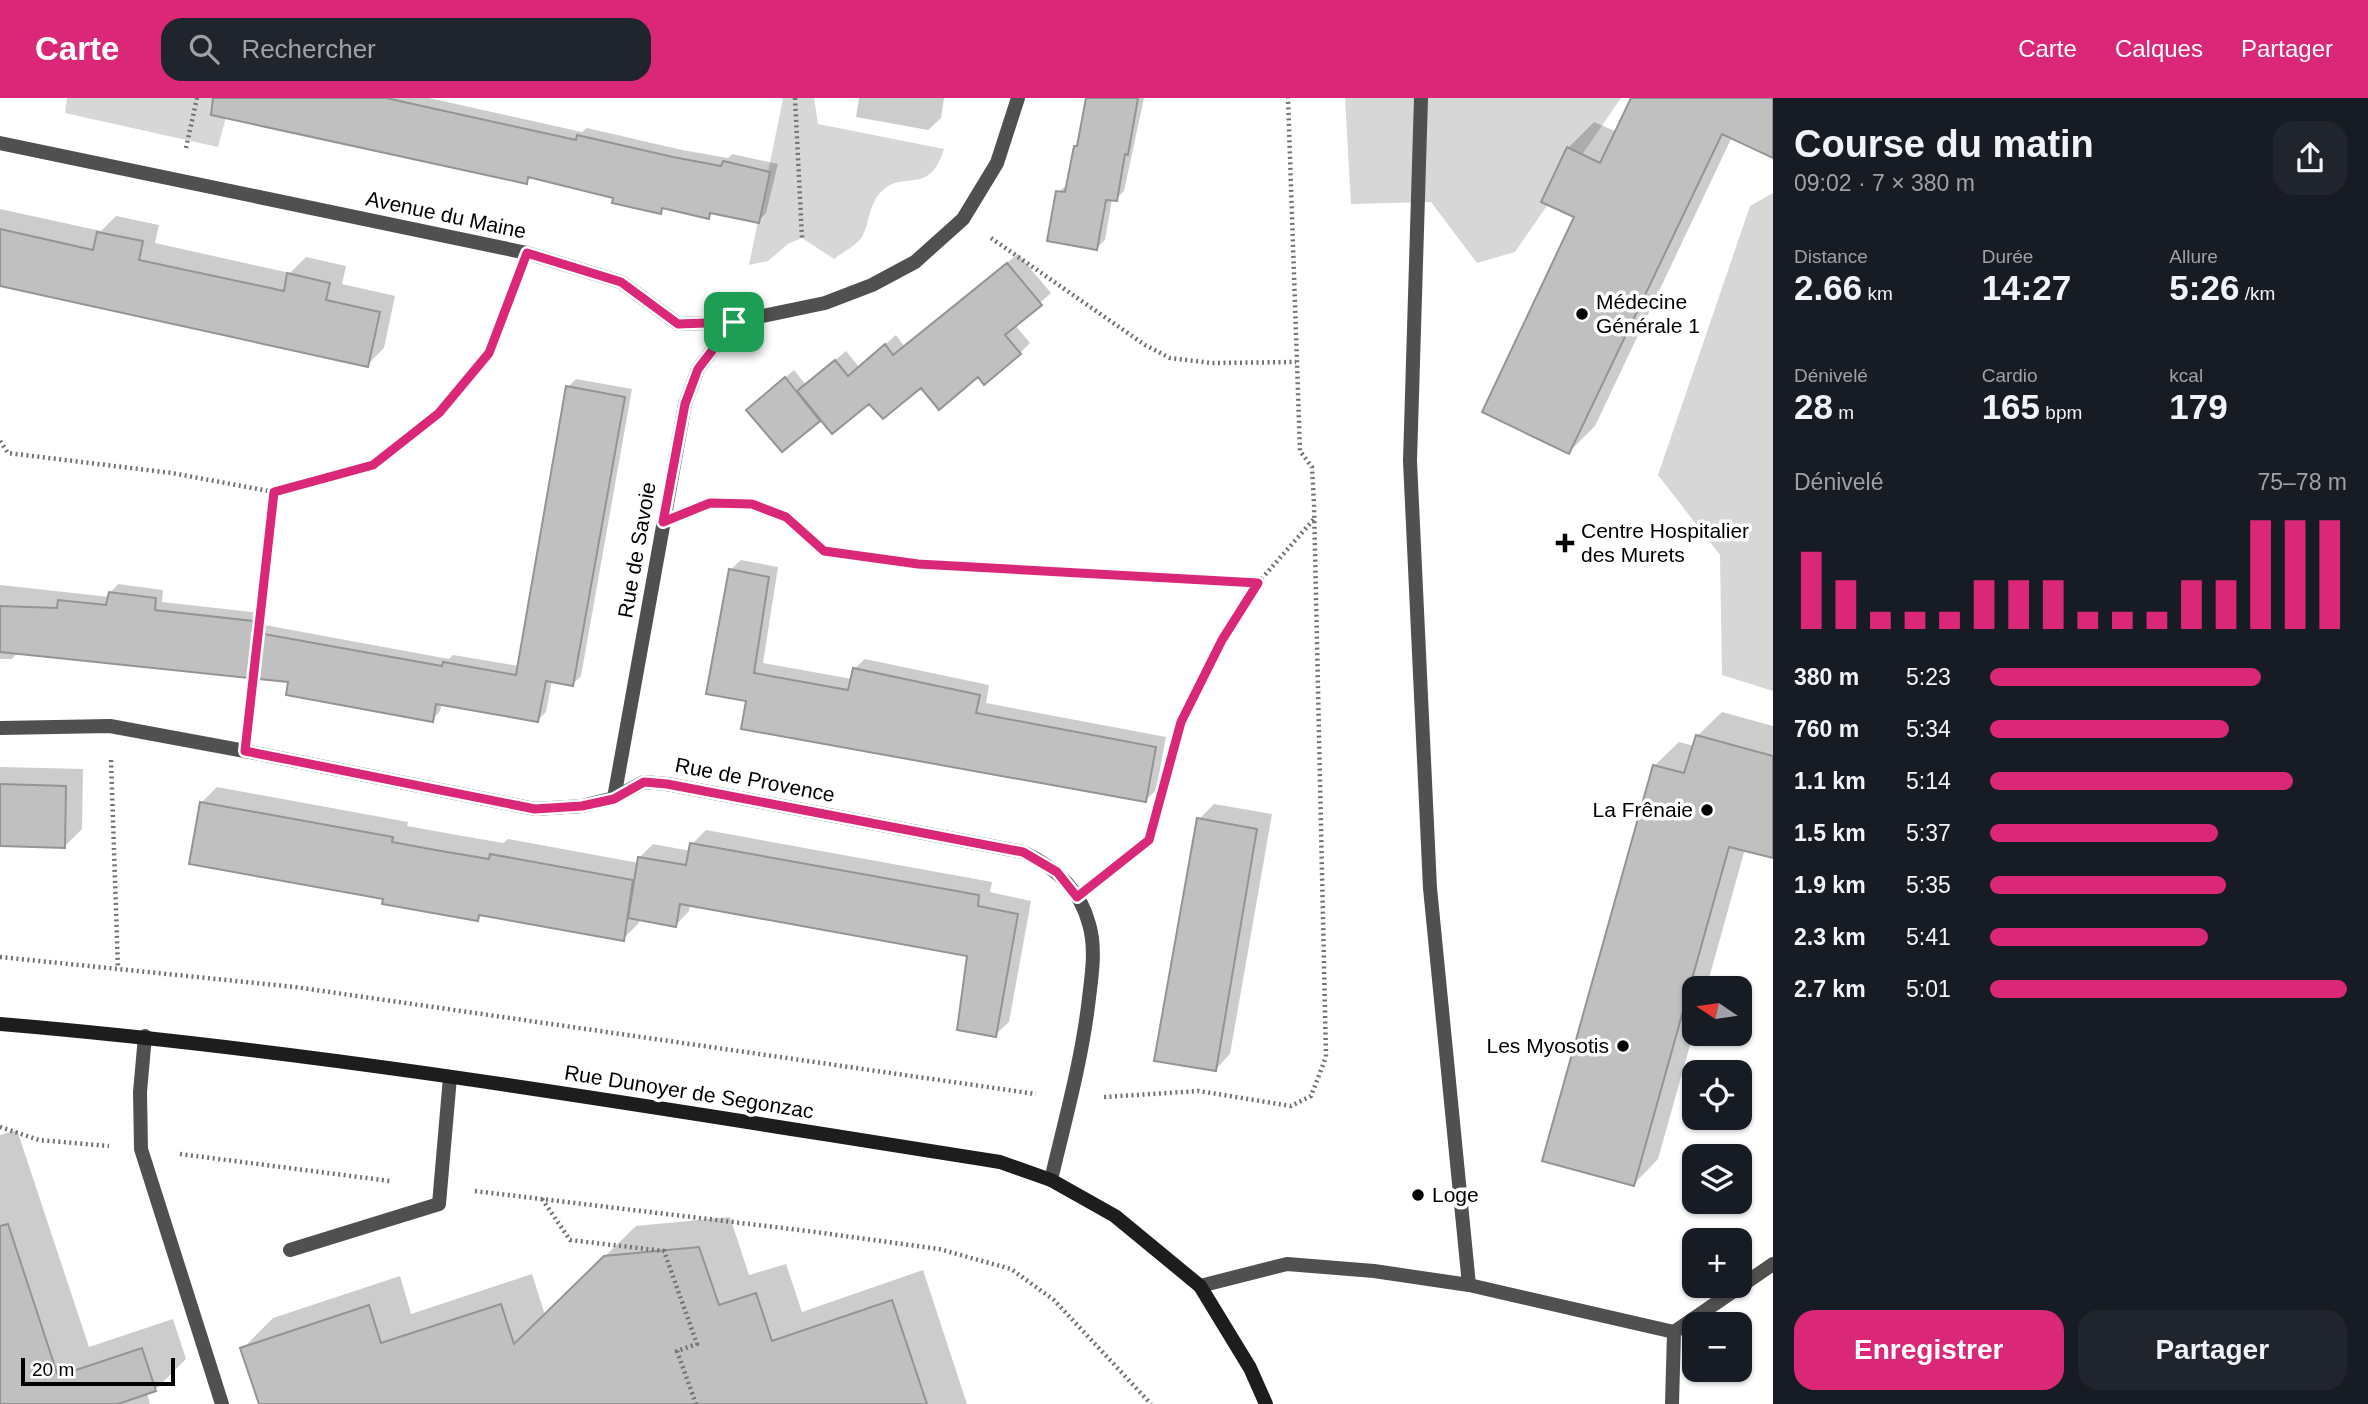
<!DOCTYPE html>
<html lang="fr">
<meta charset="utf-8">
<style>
:root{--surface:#171b24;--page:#20242c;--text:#f1f3f6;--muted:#9ea1a6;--accent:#db2777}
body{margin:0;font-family:Helvetica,sans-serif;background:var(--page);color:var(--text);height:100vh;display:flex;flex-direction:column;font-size:26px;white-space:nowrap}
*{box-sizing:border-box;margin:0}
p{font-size:23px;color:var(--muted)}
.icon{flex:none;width:38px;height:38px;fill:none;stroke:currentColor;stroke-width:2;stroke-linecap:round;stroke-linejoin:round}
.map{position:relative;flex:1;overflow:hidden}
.side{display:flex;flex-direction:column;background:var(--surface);width:595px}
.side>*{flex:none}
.needle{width:46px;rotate:283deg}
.controls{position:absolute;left:1682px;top:878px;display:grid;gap:14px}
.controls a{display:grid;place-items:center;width:70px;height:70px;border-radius:14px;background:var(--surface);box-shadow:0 2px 5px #0004;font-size:35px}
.scale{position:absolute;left:21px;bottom:18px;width:154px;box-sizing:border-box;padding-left:7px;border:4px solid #000;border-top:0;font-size:19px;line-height:24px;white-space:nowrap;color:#000;-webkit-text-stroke:5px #fff;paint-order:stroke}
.pin{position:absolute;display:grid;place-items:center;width:60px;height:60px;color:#fff;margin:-30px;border-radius:14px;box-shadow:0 4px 10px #0006}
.round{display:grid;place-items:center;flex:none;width:74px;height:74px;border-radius:21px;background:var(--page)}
.head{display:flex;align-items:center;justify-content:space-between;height:119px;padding:0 21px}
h1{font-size:38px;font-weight:800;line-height:52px}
.figures{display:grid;grid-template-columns:repeat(3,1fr);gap:10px;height:119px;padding:7px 21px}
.figures div{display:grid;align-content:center}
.figures b{font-size:35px;font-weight:800}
.figures small{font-size:19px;font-weight:400}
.figures p{font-size:19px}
.chart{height:196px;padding:14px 21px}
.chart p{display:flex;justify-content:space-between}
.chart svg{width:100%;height:126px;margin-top:7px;stroke:var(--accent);stroke-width:6}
.button{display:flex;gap:14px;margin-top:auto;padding:14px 21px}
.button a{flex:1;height:80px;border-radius:21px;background:var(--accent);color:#fff;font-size:28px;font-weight:800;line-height:80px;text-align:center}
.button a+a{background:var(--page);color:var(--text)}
ul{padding:0 21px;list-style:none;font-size:23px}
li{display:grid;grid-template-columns:112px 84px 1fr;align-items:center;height:52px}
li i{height:18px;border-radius:9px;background:var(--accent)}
header{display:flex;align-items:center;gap:42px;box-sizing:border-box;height:98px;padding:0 35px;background:var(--accent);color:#fff}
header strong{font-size:33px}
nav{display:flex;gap:38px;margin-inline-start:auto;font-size:24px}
.search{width:490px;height:63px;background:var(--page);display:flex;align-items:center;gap:18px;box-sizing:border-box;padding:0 24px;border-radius:21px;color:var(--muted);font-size:26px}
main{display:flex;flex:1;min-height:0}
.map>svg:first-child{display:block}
</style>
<header>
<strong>Carte</strong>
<div class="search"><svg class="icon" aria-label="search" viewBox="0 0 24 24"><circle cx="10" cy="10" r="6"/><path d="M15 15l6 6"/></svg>Rechercher</div>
<nav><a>Carte</a><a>Calques</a><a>Partager</a></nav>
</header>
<main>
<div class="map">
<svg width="1773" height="1306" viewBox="0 0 1773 1306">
<rect width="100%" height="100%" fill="#fff"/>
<!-- green -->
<path fill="#d7d7d7" d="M 67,0 L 231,0 L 218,49 L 65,15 Z
M 780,0 L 814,0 L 818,26 L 944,51 C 929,99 905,71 882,93 C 869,105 870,123 863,137 C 859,146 842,155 834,161 L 802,140 L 788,146 L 768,163 L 749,167 L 783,1 Z
M 1345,0 L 1621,0 L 1515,154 L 1477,165 L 1431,104 L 1351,106 Z
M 1773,95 L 1773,593 L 1722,577 L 1720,457 L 1658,377 L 1750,108 Z"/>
<!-- shadow -->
<path fill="#0003" d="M 246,0 L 429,0 L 582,34 L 587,30 L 682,52 L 728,60 L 732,56 L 778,66 L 766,115 L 758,123 L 713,114 L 709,119 L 666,109 L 660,114 L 616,98 L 532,78 L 526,84 Z
M 859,0 L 944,0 L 941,20 L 928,32 L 856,19 Z
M 1087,0 L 1144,0 L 1124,93 L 1116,101 L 1112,101 L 1105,142 L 1097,150 L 1058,94 L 1068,86 L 1075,49 L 1080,45 Z
M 1633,0 L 1773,0 L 1773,58 L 1732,39 L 1595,328 L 1569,354 L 1577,118 L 1568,50 L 1594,24 L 1617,34 Z
M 0,111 L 101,133 L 116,118 L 159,127 L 155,145 L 290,175 L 306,159 L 346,168 L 342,186 L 395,198 L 384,250 L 367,267 L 0,186 Z
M 1018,156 L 1051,195 L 1015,227 L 1030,245 L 1020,255 L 821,320 L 782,351 L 757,304 L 794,272 L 806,287 L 846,253 L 859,269 L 896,237 L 904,248 Z
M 576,281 L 632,291 L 581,578 L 573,586 L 552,582 L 546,614 L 538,622 L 442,605 L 440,613 L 432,622 L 290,583 L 18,554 L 12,561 L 0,561 L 0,487 L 110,499 L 110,495 L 118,486 L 163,492 L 162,504 L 260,515 L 259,526 L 449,561 L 453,557 L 519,568 L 568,289 Z
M 741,462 L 778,469 L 763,565 L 852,581 L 854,571 L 865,561 L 989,587 L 986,605 L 1166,639 L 1156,692 L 1146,702 L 748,602 L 730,472 Z
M 1722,614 L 1773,628 L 1773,758 L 1745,751 L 1706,891 L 1694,891 L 1694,933 L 1658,1061 L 1634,1086 L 1654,668 L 1679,644 L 1694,648 L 1697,638 Z
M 0,669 L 83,671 L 82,731 L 65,748 L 0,746 Z
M 217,689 L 408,724 L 407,728 L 457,737 L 503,745 L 508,741 L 639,765 L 639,760 L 653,746 L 691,753 L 692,746 L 706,732 L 992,784 L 990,794 L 1031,803 L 1009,924 L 995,937 L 969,856 L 690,806 L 689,813 L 676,827 L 640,820 L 639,825 L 623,841 L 483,816 L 478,821 L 385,800 L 201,705 Z
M 1214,706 L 1272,716 L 1230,956 L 1215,972 L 1199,721 Z
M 17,1032 L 89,1249 L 173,1221 L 186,1261 L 155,1292 L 147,1295 L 150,1306 L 0,1306 L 0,1037 Z
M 730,1119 L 749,1177 L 786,1166 L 802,1214 L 923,1172 L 967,1306 L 260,1306 L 242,1251 L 273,1220 L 400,1178 L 411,1216 L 532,1176 L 545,1217 L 636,1128 Z"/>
<!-- building -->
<path fill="#c0c0c0" stroke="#949494" stroke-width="2" d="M 213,0 L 386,0 L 576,42 L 577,37 L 673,59 L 721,68 L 723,63 L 770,74 L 759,125 L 710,115 L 709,121 L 662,110 L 661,116 L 612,105 L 613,100 L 528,79 L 527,86 L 211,17 Z
M 1086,0 L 1138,0 L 1128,57 L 1125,56 L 1117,103 L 1106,102 L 1097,152 L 1047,143 L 1056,93 L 1065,94 L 1074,48 L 1077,48 Z
M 1631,0 L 1773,0 L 1773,60 L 1722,36 L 1569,356 L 1482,314 L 1574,119 L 1541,104 L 1567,49 L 1600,65 Z
M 0,131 L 93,152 L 97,134 L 143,143 L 139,162 L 284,193 L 287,175 L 330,185 L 326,202 L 380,214 L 368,269 L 0,188 Z
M 1007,165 L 1042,207 L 1005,237 L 1021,256 L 984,287 L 978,279 L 939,312 L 921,290 L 883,321 L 869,306 L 832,336 L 797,293 L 835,262 L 848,278 L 885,246 L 893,257 Z
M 785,279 L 820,323 L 782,354 L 746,312 Z
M 566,288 L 625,299 L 573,588 L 546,583 L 538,624 L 436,606 L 433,624 L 286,597 L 288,584 L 0,554 L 0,508 L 57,510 L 58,502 L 106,507 L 109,494 L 156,500 L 155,512 L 253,523 L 252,534 L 442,568 L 443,564 L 516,577 Z
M 729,471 L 769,479 L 754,575 L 848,592 L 853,570 L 980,597 L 976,615 L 1156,649 L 1146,704 L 741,631 L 746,603 L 706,596 Z
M 1696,637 L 1773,658 L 1773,760 L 1729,749 L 1634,1088 L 1542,1063 L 1653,667 L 1684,675 Z
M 0,686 L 66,688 L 65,750 L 0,748 Z
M 200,704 L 393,739 L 392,744 L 441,753 L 489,761 L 490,756 L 633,782 L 624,843 L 479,817 L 478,823 L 382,806 L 383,801 L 189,766 Z
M 1197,720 L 1257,731 L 1216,973 L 1154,963 Z
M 690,745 L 979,797 L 978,808 L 1018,816 L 996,939 L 957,932 L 967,858 L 680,806 L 676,829 L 628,820 L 638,759 L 686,767 Z
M 8,1126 L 58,1278 L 142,1250 L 156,1293 L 118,1306 L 0,1306 L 0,1128 Z
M 699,1149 L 719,1207 L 756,1195 L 772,1243 L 892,1202 L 927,1306 L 259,1306 L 240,1250 L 369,1207 L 381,1245 L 501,1206 L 514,1246 L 604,1158 Z"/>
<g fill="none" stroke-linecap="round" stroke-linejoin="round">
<!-- path -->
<path stroke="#727272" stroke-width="4.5" stroke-dasharray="2 3.5" stroke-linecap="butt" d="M 795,0 L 802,140
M 186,50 L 197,0
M 991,140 L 1145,247 L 1170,260 L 1212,265 L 1296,264
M 0,343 L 8,355 L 172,375 L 274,394 L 271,431 L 249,620
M 274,394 L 373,367 L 439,315 L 489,255 L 515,186
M 702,408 L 710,405 L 752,406 L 786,419 L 824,453 L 918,466 L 1258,485
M 111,662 L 118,871
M 1102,779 L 1149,742 L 1181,624 L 1222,542 L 1258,485 L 1314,421
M 0,859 L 295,889 L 1036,996
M 1104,999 L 1199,993 L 1291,1008 L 1311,998 L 1326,959 L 1314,406 L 1312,369 L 1300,353 L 1288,0
M 0,1029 L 39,1042 L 109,1048
M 180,1056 L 390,1083
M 475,1093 L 816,1134 L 939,1151 L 1011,1171 L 1054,1202 L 1151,1306
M 542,1101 L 570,1142 L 664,1153 L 697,1246 L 677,1253 L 696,1306"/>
<!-- service -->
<path stroke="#505050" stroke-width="14" d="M 1421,0 L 1410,363 L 1430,790 L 1469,1187
M 145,938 L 140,994 L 141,1051 L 222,1306
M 290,1152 L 439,1106 L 450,979
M 1200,1188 L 1287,1166 L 1374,1173 L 1469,1187 L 1674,1234
M 1672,1306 L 1674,1234 L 1773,1166"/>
<!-- minor -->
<path stroke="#505050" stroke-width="14" d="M 0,45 L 527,155 L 621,184 L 678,226 L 734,224 L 825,205 L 872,187 L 915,164 L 963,121 L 997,65 L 1018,0
M 0,630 L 110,628 L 245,653 L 535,711 L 582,708 L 614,700 L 644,684 L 667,686 L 1023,754 C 1053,768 1080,791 1089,826 C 1096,849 1092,876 1089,900 C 1082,962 1065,1022 1051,1082
M 614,700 L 685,306 L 698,271 L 734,224"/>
<!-- secondary -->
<path stroke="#1d1d1d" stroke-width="14" d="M 0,926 C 335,954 667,1012 1000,1064 L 1051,1082 L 1115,1118 L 1200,1188 L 1250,1270 L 1266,1306"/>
</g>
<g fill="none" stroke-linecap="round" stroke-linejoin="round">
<!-- route casing -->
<g stroke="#fff" stroke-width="14">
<path id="route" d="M 527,155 L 621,184 L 678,226 L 734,224 L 698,271 L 685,306 L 663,424 L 710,405 L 752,406 L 786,419 L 824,453 L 918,466 L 1258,485 L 1222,542 L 1181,624 L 1149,742 L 1077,799 L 1057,774 L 1023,754 L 667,686 L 644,684 L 614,701 L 582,708 L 535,711 L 245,653 L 274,394 L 373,367 L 439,315 L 489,255 Z"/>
</g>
<!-- route -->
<use href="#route" stroke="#db2777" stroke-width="9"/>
</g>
<!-- markers -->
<g fill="#000" stroke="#fff" stroke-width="2.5">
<circle cx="1582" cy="216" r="7"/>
<path d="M1561.5 434.5h7v7h7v7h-7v7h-7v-7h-7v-7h7z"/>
<circle cx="1707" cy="712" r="7"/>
<circle cx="1623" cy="948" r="7"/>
<circle cx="1418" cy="1097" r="7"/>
</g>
<g text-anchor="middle" stroke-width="7" stroke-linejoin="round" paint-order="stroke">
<!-- street labels -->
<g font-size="21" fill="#000" stroke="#fff">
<text transform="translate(446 117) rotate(12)" y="7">Avenue du Maine</text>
<text transform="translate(637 452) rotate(-80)" y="7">Rue de Savoie</text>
<text transform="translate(755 682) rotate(11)" y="7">Rue de Provence</text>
<text transform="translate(689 994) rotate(9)" y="7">Rue Dunoyer de Segonzac</text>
</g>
<!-- poi labels -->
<g font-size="21" fill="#000" stroke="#fff" text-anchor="start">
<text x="1596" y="211">Médecine<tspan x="1596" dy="24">Générale 1</tspan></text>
<text x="1581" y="440">Centre Hospitalier<tspan x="1581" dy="24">des Murets</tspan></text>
<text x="1693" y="719" text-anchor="end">La Frênaie</text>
<text x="1609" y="955" text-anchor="end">Les Myosotis</text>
<text x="1432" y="1104">Loge</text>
</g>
</g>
</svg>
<div class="controls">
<a><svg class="needle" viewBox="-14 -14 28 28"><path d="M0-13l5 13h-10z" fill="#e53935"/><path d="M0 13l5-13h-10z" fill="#9ea1a6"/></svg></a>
<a><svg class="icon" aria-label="locate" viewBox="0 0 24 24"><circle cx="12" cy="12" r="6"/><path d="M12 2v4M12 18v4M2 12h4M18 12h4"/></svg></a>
<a><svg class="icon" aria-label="layers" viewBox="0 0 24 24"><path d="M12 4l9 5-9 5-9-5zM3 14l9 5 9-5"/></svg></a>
<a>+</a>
<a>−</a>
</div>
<div class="scale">20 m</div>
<div class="pin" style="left:734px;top:224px;background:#1e9e55"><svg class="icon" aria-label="arrive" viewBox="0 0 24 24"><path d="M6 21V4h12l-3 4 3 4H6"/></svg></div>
</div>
<section class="side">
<div class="head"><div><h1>Course du matin</h1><p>09:02 · 7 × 380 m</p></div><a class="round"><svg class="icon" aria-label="share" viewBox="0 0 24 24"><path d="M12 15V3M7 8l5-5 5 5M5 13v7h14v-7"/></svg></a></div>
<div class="figures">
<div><p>Distance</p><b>2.66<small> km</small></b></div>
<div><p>Durée</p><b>14:27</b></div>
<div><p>Allure</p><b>5:26<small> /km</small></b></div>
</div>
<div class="figures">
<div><p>Dénivelé</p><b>28<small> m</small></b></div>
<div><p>Cardio</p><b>165<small> bpm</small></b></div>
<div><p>kcal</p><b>179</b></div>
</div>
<div class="chart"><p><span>Dénivelé</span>75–78 m</p>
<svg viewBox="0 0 160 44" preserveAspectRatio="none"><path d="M5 44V17M15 44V27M25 44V38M35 44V38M45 44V38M55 44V27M65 44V27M75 44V27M85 44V38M95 44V38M105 44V38M115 44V27M125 44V27M135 44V6M145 44V6M155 44V6"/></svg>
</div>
<ul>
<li><b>380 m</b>5:23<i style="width:76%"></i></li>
<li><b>760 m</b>5:34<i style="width:67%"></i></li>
<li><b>1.1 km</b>5:14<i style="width:85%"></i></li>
<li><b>1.5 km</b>5:37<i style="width:64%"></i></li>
<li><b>1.9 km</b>5:35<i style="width:66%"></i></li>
<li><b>2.3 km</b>5:41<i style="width:61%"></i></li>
<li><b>2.7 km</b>5:01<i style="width:100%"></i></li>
</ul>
<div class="button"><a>Enregistrer</a><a>Partager</a></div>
</section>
</main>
